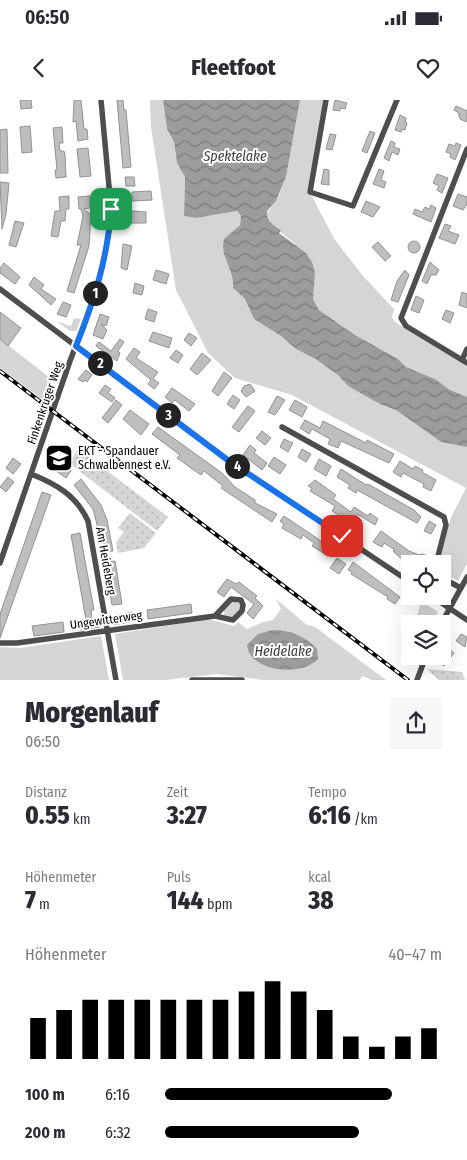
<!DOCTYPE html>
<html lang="de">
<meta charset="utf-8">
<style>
:root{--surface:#fff;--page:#f7f7f7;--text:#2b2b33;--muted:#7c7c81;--accent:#000}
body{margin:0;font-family:"Fira Sans Condensed",sans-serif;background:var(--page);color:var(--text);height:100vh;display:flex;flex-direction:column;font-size:19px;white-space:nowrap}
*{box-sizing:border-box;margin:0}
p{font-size:16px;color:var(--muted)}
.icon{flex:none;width:28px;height:28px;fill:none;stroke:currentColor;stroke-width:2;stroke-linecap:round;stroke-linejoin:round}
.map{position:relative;height:580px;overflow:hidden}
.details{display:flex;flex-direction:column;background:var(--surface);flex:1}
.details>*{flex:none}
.controls{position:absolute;left:401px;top:455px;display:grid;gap:10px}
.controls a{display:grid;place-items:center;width:50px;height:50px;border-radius:0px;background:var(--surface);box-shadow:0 5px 20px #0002;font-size:25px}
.pin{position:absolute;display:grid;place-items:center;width:42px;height:42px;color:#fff;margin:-21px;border-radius:10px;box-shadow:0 2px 8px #0006}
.km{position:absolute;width:25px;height:25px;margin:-12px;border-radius:50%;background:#222;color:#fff;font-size:14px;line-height:25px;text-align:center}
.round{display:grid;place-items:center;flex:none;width:52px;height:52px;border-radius:0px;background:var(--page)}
.overview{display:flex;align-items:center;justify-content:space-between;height:85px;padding:0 25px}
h1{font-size:28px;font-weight:800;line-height:38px}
.stats{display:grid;grid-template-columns:repeat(3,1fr);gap:8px;height:85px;padding:5px 25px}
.stats div{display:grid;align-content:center}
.stats b{font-size:25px;font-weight:800}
.stats small{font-size:14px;font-weight:400}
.stats p{font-size:14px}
.chart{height:140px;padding:10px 25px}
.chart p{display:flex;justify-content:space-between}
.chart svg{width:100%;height:90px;margin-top:5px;stroke:var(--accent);stroke-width:6}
ul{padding:0 25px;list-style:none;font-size:16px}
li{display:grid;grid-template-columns:80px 60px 1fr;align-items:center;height:38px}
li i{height:12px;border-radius:6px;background:var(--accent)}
.status{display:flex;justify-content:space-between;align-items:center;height:35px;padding:0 25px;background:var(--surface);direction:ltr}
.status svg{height:14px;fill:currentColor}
header{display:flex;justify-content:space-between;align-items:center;height:65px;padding:0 25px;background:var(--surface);font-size:22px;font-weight:800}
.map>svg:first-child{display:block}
</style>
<div class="status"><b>06:50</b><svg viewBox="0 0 49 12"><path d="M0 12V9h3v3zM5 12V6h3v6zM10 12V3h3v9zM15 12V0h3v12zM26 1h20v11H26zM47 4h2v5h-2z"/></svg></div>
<header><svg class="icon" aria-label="back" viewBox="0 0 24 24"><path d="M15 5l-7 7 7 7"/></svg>Fleetfoot<svg class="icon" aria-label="heart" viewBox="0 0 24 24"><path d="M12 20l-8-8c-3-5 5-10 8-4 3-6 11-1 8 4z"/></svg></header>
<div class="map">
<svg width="467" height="580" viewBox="0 0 467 580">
<defs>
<pattern id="garden-dots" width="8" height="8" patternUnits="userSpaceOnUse" patternTransform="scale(1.25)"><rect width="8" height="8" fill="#d5d5d5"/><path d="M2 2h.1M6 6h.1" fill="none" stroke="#b5b5b5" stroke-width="1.8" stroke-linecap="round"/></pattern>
<pattern id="water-waves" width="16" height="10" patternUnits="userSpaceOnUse" patternTransform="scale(1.25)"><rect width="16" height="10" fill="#9c9c9c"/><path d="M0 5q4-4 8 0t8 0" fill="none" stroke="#7d7d7d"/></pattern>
</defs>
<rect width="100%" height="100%" fill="#fff"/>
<!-- green -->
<path fill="#d5d5d5" d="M 150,0 L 163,0 L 167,29 L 174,42 L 177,63 L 185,77 L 184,116 L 196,118 L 237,111 L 241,116 L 240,125 L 224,139 C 219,157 235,170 233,188 L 245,199 L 254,219 L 281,236 L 296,249 L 314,258 L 338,275 L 348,286 L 396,310 L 441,342 L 467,347 L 467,464 L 458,481 L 443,473 L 442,464 L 439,464 L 451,417 L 466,388 L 292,295 L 235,278 L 208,253 L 176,190 L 151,27 Z
M 300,0 L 324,0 L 307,93 L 311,95 L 335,140 L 363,176 L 394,209 L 392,217 L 395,222 L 467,266 L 467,297 L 450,290 L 435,279 L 406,267 L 398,259 L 355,235 L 319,210 L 313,199 L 314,179 L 294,143 L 271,124 L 267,113 L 278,98 L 286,77 Z
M 74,218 L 83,219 L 79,231 L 70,231 L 56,221 L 71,226 Z
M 0,239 L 49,277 L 47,281 L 49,282 L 51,306 L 0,268 Z
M 276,499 L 307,525 L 315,527 L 386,580 L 372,580 L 362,576 L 360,580 L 263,580 L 217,574 L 165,580 L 123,580 L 115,534 L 208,519 L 234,526 L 238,522 L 247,529 L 263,522 L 273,520 L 281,509 Z
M 231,501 L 240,503 L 241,507 L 235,517 L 224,515 L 224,509 Z
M 421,501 L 438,512 L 432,524 L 415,524 Z
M 101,536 L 109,580 L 0,580 L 0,547 L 20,548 Z"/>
<!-- garden -->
<path fill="url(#garden-dots)" d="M 78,349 L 168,417 L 157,431 L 69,363 Z
M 130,413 L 156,433 L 144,448 L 118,453 L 116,442 L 124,432 L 118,428 Z
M 427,569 L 462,572 L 465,580 L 439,580 Z"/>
<!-- water -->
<path fill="url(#water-waves)" d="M 163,0 L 300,0 L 286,77 L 276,101 L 267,111 C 267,121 272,125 281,130 L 279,133 L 306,153 L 312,162 L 315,173 L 313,199 L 319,210 L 355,235 L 398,259 L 406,267 L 435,279 L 450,290 L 467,297 L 467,347 L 441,342 L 396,310 L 380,304 L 348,286 L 338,275 L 314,258 L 296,249 L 281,236 L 254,219 L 245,199 L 233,188 C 235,170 219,157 224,139 L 240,125 L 241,116 L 237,111 L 196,118 L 184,116 L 185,77 L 177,63 L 174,42 L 167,29 Z
M 273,530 C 290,530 305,536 317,549 L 318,559 C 300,578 249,571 247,545 L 258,534 Z"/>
<!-- building -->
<path fill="#bebebe" stroke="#929292" d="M 20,0 L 31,0 L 32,8 L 21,9 Z
M 74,0 L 81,0 L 84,29 L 87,29 L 88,39 L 78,41 L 76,21 L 73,22 Z
M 117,0 L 123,0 L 124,10 L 126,10 L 131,67 L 123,68 Z
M 335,0 L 347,3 L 345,9 L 340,8 L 340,11 L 333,10 Z
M 456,6 L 467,11 L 467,22 L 460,19 L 458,12 L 454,10 Z
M 400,15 L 406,18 L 405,22 L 407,23 L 405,30 L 402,29 L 401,32 L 395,30 Z
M 30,26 L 32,52 L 22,53 L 20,27 Z
M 62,27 L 63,43 L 59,43 L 60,51 L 64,51 L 65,54 L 66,77 L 56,78 L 55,70 L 57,70 L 53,28 Z
M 7,29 L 8,73 L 0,73 L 0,30 Z
M 370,31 L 375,33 L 367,53 L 362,51 Z
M 330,34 L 336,35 L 332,50 L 326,49 Z
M 391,41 L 395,43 L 394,47 L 400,49 L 398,55 L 392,52 L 389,61 L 384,58 Z
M 456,43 L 461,45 L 455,60 L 450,57 L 451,54 L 446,52 L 449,44 L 455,46 Z
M 88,48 L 91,76 L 80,77 L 77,49 Z
M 324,69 L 329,70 L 329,85 L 321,84 Z
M 379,69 L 384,71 L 381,80 L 386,82 L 384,88 L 373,84 Z
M 437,74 L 448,78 L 442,93 L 437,90 L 439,86 L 433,83 Z
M 125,77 L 134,77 L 135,86 L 126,86 Z
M 0,82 L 9,83 L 6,114 L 2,129 Z
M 151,91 L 152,100 L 132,101 L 132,92 Z
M 458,94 L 467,97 L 467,104 L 463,110 L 453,106 Z
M 69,96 L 69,109 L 66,109 L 65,121 L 61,121 L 58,137 L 51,136 L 55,111 L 60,111 L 59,97 Z
M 90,96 L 90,108 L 84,109 L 91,115 L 89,146 L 74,193 L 67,191 L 81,145 L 77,145 L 83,116 L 81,109 L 79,109 L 78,97 Z
M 366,101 L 380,107 L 373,117 L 361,112 Z
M 431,105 L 436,108 L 431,122 L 413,114 L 415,109 L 422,112 L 425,107 L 429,109 Z
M 131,111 L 146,112 L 146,123 L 131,123 Z
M 15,121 L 24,123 L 16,147 L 9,145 Z
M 445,124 L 451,126 L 448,131 L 459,135 L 455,144 L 439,138 Z
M408 147a6 6 0 1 1 12 0a6 6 0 1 1-12 0Z
M 378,142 L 391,156 L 385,161 L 372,147 Z
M 123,144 L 132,146 L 127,170 L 121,168 Z
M 430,162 L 439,170 L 436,175 L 431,175 L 427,184 L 422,181 Z
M 4,163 L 20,177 L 15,184 L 0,173 L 0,168 Z
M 156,170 L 169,174 L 166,184 L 153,180 Z
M 405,170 L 409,175 L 398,202 L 391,200 L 397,181 Z
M 34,177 L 44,185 L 41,189 L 56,199 L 51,205 L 29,185 Z
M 135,183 L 144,186 L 142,195 L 133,193 Z
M 462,192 L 467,194 L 467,208 L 459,205 Z
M 416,196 L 424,200 L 419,213 L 411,210 Z
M 63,202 L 71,205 L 66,217 L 57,214 Z
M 148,209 L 157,212 L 154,222 L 145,219 Z
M 446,210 L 454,213 L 450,223 L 442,219 Z
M 0,212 L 21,228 L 8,246 L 0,239 Z
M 100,214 L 109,217 L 106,226 L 101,224 L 107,230 L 103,239 L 93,235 Z
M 153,232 L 172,238 L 169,248 L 149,241 Z
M 189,233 L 197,238 L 191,246 L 184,240 Z
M 120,239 L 124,242 L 118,251 L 120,253 L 117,261 L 96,246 L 99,242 L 111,251 Z
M 134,248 L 140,252 L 136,258 L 158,272 L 153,279 L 159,283 L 154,289 L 148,284 L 151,280 L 126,259 Z
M 176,250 L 183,255 L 178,263 L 170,258 Z
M 202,253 L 211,260 L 197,275 L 190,269 Z
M 86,270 L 92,275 L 87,282 L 85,280 L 83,282 L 78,279 Z
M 224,272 L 232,278 L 218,296 L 212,291 Z
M 250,284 L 255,291 L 246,297 L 241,291 L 244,286 Z
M 105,285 L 111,289 L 108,293 L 115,298 L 112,302 L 99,293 Z
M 172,288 L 195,304 L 189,311 L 175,300 L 172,303 L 165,297 Z
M 233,295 L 240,300 L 234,309 L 227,304 Z
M 277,296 L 285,300 L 275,315 L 268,312 Z
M 116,300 L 122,305 L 108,323 L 102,318 Z
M 295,300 L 307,307 L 302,317 L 289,310 Z
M 248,306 L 255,311 L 239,332 L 232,327 Z
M 130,310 L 149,324 L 141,335 L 123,319 Z
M 305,320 L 320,328 L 323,321 L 366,343 L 367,340 L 394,354 L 389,363 L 341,341 L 338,348 L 328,344 L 330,339 L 312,329 L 309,334 L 300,328 Z
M 158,327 L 222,373 L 235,387 L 255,400 L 255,403 L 277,414 L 272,422 L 221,388 L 223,386 L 204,371 L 201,375 L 177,358 L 180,355 L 152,334 Z
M 262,331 L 271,338 L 265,345 L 256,338 Z
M 284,339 L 293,343 L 288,352 L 280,347 Z
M 250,345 L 256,350 L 254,353 L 267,363 L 262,370 L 243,355 Z
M 60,346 L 72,351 L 69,357 L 66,356 L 62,365 L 71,371 L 66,378 L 52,368 Z
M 302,349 L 311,354 L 306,362 L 298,357 Z
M 274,357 L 286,365 L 280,374 L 268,366 Z
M 13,358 L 21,364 L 13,374 L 6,368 Z
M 319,359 L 331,366 L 326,376 L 314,369 Z
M 400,361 L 413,369 L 415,366 L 423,370 L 422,372 L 436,380 L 431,391 L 423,387 L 424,384 L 403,373 L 401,377 L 393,372 Z
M 341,369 L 366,385 L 368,384 L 414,410 L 421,417 L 417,423 L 357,390 L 356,393 L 348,388 L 350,385 L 337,377 Z
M 8,377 L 14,382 L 6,392 L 0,387 Z
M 81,379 L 101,405 L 107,420 L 113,451 L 104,452 L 93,409 L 74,385 Z
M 315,380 L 336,395 L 333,399 L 351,412 L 354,407 L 368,416 L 370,413 L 378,419 L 375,425 L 359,415 L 356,415 L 352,421 L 341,413 L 339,416 L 332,411 L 335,406 L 310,391 L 312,388 L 308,386 Z
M 42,392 L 51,395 L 0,538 L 0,514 Z
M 284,416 L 333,449 L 328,456 L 312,446 L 314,443 L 303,435 L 301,439 L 282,428 L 284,424 L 280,421 Z
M 429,421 L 436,425 L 431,434 L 424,431 Z
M 381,431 L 409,451 L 419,455 L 423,454 L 427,456 L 425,464 L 407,464 L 393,451 L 395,450 L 384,443 L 382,447 L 373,442 Z
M 80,433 L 94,510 L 91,510 L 92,519 L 98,518 L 100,527 L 80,530 L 78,521 L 86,520 L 71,435 Z
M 337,458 L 346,464 L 339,474 L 330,468 Z
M 115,461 L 122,504 L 112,505 L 105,463 Z
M 353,462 L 400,497 L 395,504 L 387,499 L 388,497 L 351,474 L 352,472 L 348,470 Z
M 227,479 L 236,484 L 239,482 L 257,496 L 255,498 L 263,506 L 253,519 L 247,513 L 254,504 L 243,496 L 231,487 L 224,497 L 217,492 Z
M 191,504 L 192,513 L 148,519 L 147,510 Z
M 132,512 L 134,521 L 114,525 L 112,516 Z
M 63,522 L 64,532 L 34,536 L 32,526 Z
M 461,534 L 467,537 L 465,547 L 456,541 Z
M 446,547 L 454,553 L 444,566 L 436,561 L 440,556 L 442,556 Z"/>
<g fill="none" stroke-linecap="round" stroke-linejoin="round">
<!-- minor -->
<path stroke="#4e4e4e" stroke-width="5.5" d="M 326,0 L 310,92 L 353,106 L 397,0
M 467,49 L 401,218 L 406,226 L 467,263
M 0,189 L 229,361 L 410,482
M 462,260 L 467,249
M 282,327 L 444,417 L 446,425 L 436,464
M 31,374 C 56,384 76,395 88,421 L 116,580
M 0,463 L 70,261 L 92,203 L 106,153 L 111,108 L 101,0
M 442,478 L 461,488
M 431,496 L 467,520
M 441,524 L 467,477
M 0,543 L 17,543 L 215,516 L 233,520 L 242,511 L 243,505 L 241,500 L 231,499 L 215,516
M 192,580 L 242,580
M 417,580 L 426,556"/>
<!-- rail casing -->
<g stroke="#000" stroke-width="4">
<path id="rail" d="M 0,271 L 408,580"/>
</g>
<!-- rail -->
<use href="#rail" stroke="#fff" stroke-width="2" stroke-dasharray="5.5" stroke-linecap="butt"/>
</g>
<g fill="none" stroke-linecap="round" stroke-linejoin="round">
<!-- route casing -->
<g stroke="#fff" stroke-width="10">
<path id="route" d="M 111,109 C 108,157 94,201 76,246 L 229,361 L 342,436"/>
</g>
<!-- route -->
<use href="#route" stroke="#1a73e8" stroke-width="6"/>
</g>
<!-- icons -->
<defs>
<g id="school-square" transform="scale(1.4375)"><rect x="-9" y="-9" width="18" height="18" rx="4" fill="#000" stroke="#fff"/><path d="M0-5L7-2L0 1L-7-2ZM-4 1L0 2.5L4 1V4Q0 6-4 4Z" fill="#fff"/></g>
</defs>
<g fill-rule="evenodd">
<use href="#school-square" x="59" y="358"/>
</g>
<g text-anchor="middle" stroke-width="4" stroke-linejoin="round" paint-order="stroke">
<!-- street labels -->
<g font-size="12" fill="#000" stroke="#fff">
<text transform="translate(45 303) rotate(-71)" y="4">Finkenkruger Weg</text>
<text transform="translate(106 461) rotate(80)" y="4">Am Heideberg</text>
<text transform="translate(106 520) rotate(-8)" y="4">Ungewitterweg</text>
</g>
<!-- poi labels -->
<g font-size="12" fill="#000" stroke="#fff" text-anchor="start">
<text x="78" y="355">EKT - Spandauer<tspan x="78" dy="14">Schwalbennest e.V.</tspan></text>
</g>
<!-- water labels -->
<g font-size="14" font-style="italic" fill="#3d3d3d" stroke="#fff">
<text x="235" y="61">Spektelake</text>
<text x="283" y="556">Heidelake</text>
</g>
</g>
</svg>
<div class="controls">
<a><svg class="icon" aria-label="locate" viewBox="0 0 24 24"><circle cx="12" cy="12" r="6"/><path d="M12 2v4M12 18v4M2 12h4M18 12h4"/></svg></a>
<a><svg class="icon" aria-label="layers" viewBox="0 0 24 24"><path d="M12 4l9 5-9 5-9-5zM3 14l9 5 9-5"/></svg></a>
</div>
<div class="pin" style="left:111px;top:109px;background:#1e9e55"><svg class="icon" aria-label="arrive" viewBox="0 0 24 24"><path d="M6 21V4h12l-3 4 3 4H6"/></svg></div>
<div class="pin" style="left:342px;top:436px;background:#d93025"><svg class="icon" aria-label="check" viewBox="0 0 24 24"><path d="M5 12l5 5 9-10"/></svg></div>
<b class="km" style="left:95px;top:193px">1</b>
<b class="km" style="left:100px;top:263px">2</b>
<b class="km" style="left:168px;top:315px">3</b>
<b class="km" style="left:237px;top:366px">4</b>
</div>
<section class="details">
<div class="overview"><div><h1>Morgenlauf</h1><p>06:50</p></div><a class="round"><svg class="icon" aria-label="share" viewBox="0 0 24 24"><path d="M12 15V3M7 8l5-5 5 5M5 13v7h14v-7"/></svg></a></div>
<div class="stats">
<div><p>Distanz</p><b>0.55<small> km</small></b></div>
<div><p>Zeit</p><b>3:27</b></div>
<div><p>Tempo</p><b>6:16<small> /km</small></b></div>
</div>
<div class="stats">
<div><p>Höhenmeter</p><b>7<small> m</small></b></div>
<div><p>Puls</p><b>144<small> bpm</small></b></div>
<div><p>kcal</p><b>38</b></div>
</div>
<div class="chart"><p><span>Höhenmeter</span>40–47 m</p>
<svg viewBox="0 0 160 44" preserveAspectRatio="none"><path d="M5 44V24M15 44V20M25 44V15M35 44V15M45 44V15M55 44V15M65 44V15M75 44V15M85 44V11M95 44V6M105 44V11M115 44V20M125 44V33M135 44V38M145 44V33M155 44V29"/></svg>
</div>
<ul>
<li><b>100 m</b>6:16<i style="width:82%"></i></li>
<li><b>200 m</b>6:32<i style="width:70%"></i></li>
</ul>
</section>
